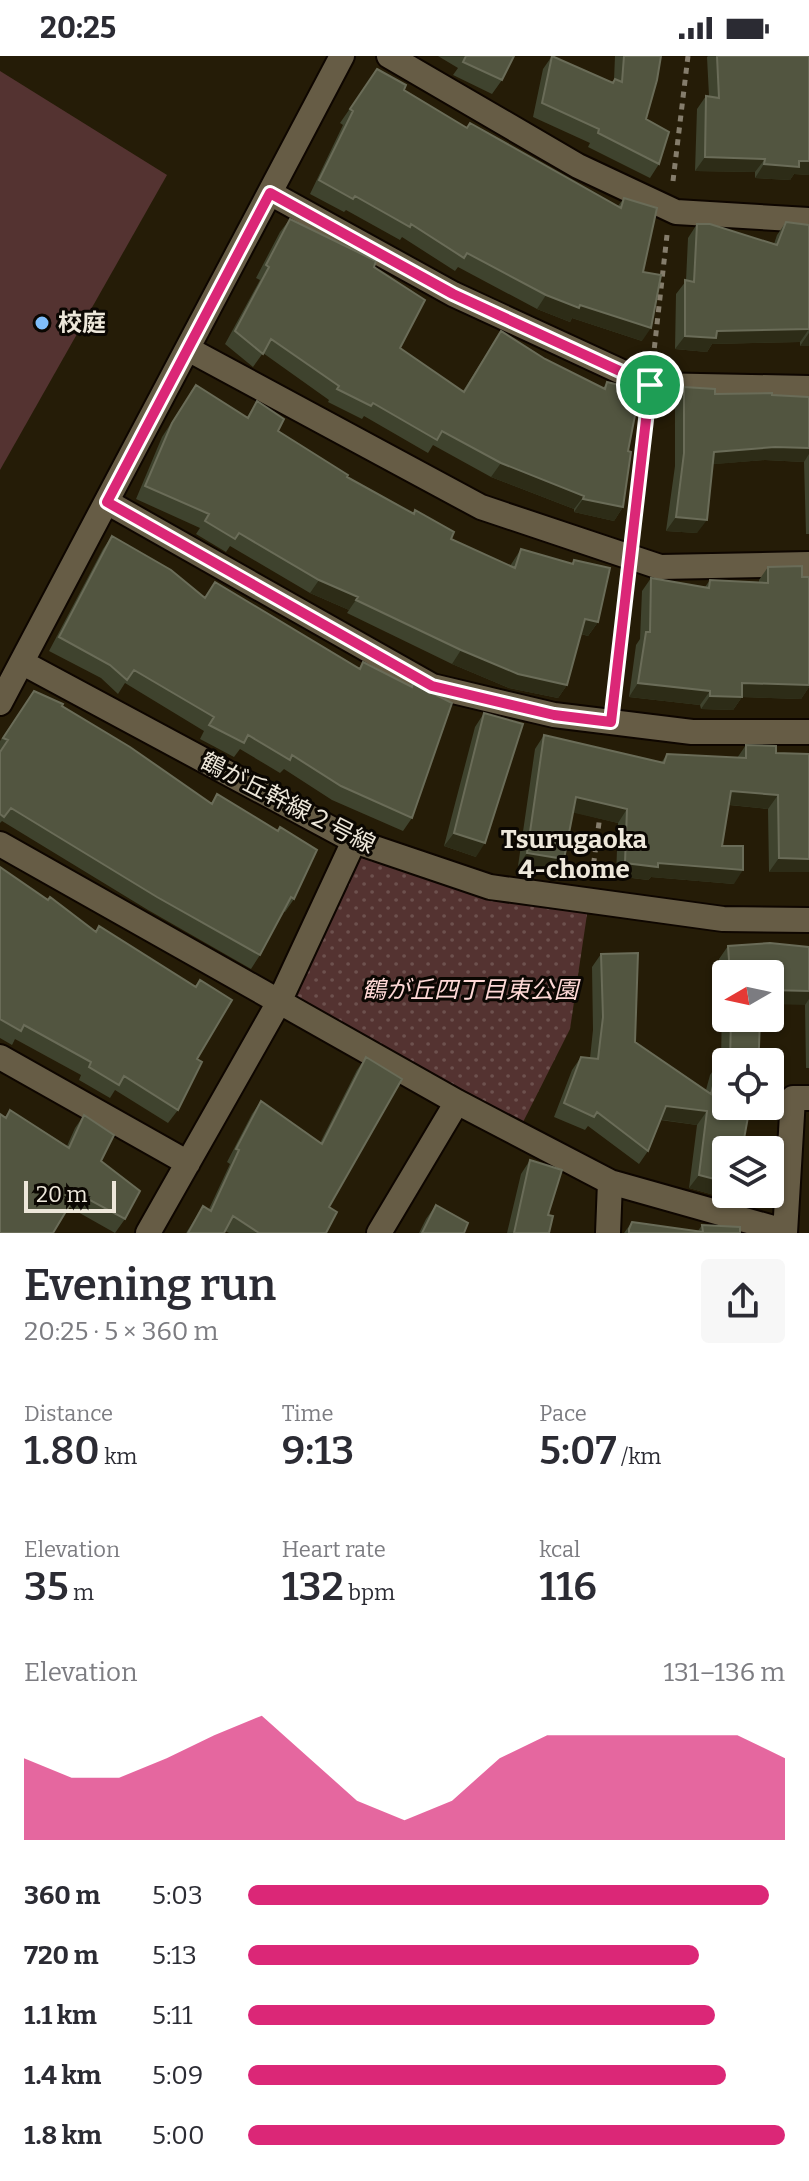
<!DOCTYPE html>
<meta charset="utf-8">
<style>
:root{--surface:#fff;--page:#f7f7f7;--text:#2b2b33;--muted:#7c7c81;--accent:#db2777}
body{margin:0;font-family:Bitter,"Noto Sans JP",serif;background:var(--page);color:var(--text);height:100vh;display:flex;flex-direction:column;font-size:30px;white-space:nowrap}
*{box-sizing:border-box;margin:0}
p{font-size:26px;color:var(--muted)}
.icon{flex:none;width:44px;height:44px;fill:none;stroke:currentColor;stroke-width:2;stroke-linecap:round;stroke-linejoin:round}
.map{position:relative;height:1177px;overflow:hidden}
.sheet{display:flex;flex-direction:column;background:var(--surface);flex:1}
.sheet>*{flex:none}
.needle{width:52px;rotate:261deg}
.tools{position:absolute;left:712px;top:904px;display:grid;gap:16px}
.tools a{display:grid;place-items:center;width:72px;height:72px;border-radius:8px;background:var(--surface);box-shadow:0 2px 6px #0004;font-size:40px}
.scale{position:absolute;left:24px;bottom:20px;width:92px;box-sizing:border-box;padding-left:8px;border:4px solid #ede7da;border-top:0;font-size:22px;line-height:28px;white-space:nowrap;color:#ede7da;-webkit-text-stroke:6px #0b0702;paint-order:stroke}
.pin{position:absolute;display:grid;place-items:center;width:68px;height:68px;color:#fff;margin:-34px;border:4px solid #fff;border-radius:50%;box-shadow:0 2px 8px #0007}
.round{display:grid;place-items:center;flex:none;width:84px;height:84px;border-radius:8px;background:var(--page)}
.summary{display:flex;align-items:center;justify-content:space-between;height:136px;padding:0 24px}
h1{font-size:44px;font-weight:600;line-height:60px}
.stats{display:grid;grid-template-columns:repeat(3,1fr);gap:12px;height:136px;padding:8px 24px}
.stats div{display:grid;align-content:center}
.stats b{font-size:40px;font-weight:600}
.stats small{font-size:22px;font-weight:400}
.stats p{font-size:22px}
.chart{height:224px;padding:16px 24px}
.chart p{display:flex;justify-content:space-between}
.chart svg{width:100%;height:144px;margin-top:8px;fill:var(--accent);opacity:.7}
ul{padding:0 24px;list-style:none;font-size:26px}
li{display:grid;grid-template-columns:128px 96px 1fr;align-items:center;height:60px}
li i{height:20px;border-radius:10px;background:var(--accent)}
.status{display:flex;justify-content:space-between;align-items:center;height:56px;padding:0 40px;background:var(--surface);direction:ltr}
.status svg{height:22px;fill:currentColor}
.map>svg:first-child{display:block}
</style>
<div class="status"><b>20:25</b><svg viewBox="0 0 49 12"><path d="M0 12V9h3v3zM5 12V6h3v6zM10 12V3h3v9zM15 12V0h3v12zM26 1h20v11H26zM47 4h2v5h-2z"/></svg></div>
<div class="map">
<svg width="809" height="1177" viewBox="0 0 809 1177">
<defs>
<pattern id="park-dots" width="8" height="8" patternUnits="userSpaceOnUse" patternTransform="scale(2)"><rect width="8" height="8" fill="#543331"/><path d="M2 2h.1M6 6h.1" fill="none" stroke="#6d514e" stroke-width="1.8" stroke-linecap="round"/></pattern>
</defs>
<rect width="100%" height="100%" fill="#251c07"/>
<!-- park -->
<path fill="url(#park-dots)" d="M 354,785 L 589,845 L 570,973 L 517,1078 L 279,946 Z"/>
<!-- pitch -->
<path fill="#543331" d="M 0,15 L 167,119 L 0,414 Z"/>
<g fill="none" stroke-linecap="round" stroke-linejoin="round">
<!-- street casing -->
<g stroke="#0e0600" stroke-width="28">
<path id="street" d="M 389,0 L 578,110 L 676,156 L 809,164
M 270,137 L 453,238 L 650,329 L 809,332
M 188,293 L 481,451 L 660,511 L 809,508
M 107,446 L 432,630 L 554,659 L 611,666 L 692,676 L 809,676
M 23,607 L 354,785 L 490,831 L 723,863 L 809,864
M 0,647 L 342,0
M 0,788 L 457,1046 L 610,1126 L 784,1175
M 0,1001 L 188,1107
M 148,1177 L 279,946 L 354,785
M 379,1177 L 457,1046
M 608,1177 L 610,1126
M 785,1177 L 793,1042 L 809,1042"/>
</g>
<!-- path -->
<path stroke="#857d6c" stroke-width="5" stroke-dasharray="6 6" stroke-linecap="butt" d="M 673,125 L 688,0
M 653,304 L 667,179
M 632,475 L 647,353
M 614,642 L 626,528
M 592,820 L 600,759"/>
<!-- street -->
<use href="#street" stroke="#665c45" stroke-width="24"/>
</g>
<!-- wall -->
<path fill="#3f432e" d="M 438,0 L 514,0 L 502,24 L 492,38 L 453,19 L 458,12 Z
M 552,0 L 612,26 L 614,24 L 615,0 L 661,0 L 646,63 L 659,108 L 650,122 L 588,91 L 590,87 L 533,61 L 543,13 Z
M 708,0 L 809,0 L 809,119 L 794,118 L 790,124 L 755,122 L 755,116 L 695,115 L 697,53 L 706,40 L 709,40 L 707,1 Z
M 377,13 L 404,34 L 466,72 L 470,67 L 618,150 L 624,142 L 643,216 L 642,285 L 572,262 L 570,266 L 537,253 L 458,211 L 455,215 L 402,181 L 400,184 L 346,154 L 344,156 L 310,138 L 343,69 L 340,67 Z
M 290,163 L 374,211 L 400,292 L 463,335 L 501,275 L 545,303 L 603,332 L 607,326 L 628,395 L 623,451 L 614,465 L 574,456 L 574,453 L 491,421 L 433,389 L 428,397 L 364,360 L 362,363 L 328,346 L 329,344 L 263,297 L 253,311 L 225,288 L 260,224 L 256,222 L 280,176 Z
M 786,166 L 809,169 L 809,290 L 800,290 L 800,286 L 712,288 L 707,296 L 675,293 L 676,238 L 686,225 L 688,182 L 697,168 L 774,188 L 777,179 Z
M 196,329 L 247,361 L 257,345 L 278,375 L 347,421 L 413,458 L 415,454 L 451,483 L 510,510 L 521,493 L 572,508 L 574,504 L 598,566 L 588,580 L 581,578 L 567,629 L 558,642 L 509,632 L 452,608 L 347,557 L 349,554 L 310,537 L 230,490 L 226,496 L 196,478 L 200,472 L 136,443 L 162,381 Z
M 684,331 L 715,338 L 809,341 L 809,478 L 806,478 L 804,406 L 765,404 L 713,408 L 697,477 L 666,475 L 675,410 L 675,344 Z
M 112,480 L 205,541 L 215,526 L 359,612 L 363,606 L 410,631 L 413,627 L 412,762 L 403,775 L 332,744 L 284,713 L 280,717 L 240,693 L 234,701 L 200,683 L 204,675 L 125,627 L 118,638 L 101,622 L 49,595 L 103,493 Z
M 768,511 L 802,521 L 809,521 L 809,631 L 801,643 L 742,641 L 733,654 L 701,653 L 700,649 L 629,641 L 636,589 L 640,583 L 642,535 L 651,522 L 705,531 L 710,524 L 759,526 L 759,524 Z
M 34,635 L 62,650 L 211,747 L 217,738 L 294,843 L 285,856 L 283,855 L 260,899 L 251,913 L 148,854 L 2,765 L 0,767 L 0,685 Z
M 484,657 L 476,801 L 444,790 L 475,671 Z
M 544,679 L 661,707 L 667,698 L 737,702 L 746,689 L 776,697 L 809,698 L 809,816 L 769,816 L 768,753 L 729,749 L 722,790 L 734,828 L 651,821 L 648,824 L 616,820 L 618,767 L 573,756 L 554,816 L 518,810 L 535,693 Z
M 0,811 L 95,876 L 195,930 L 200,924 L 197,1003 L 178,1054 L 168,1067 L 115,1034 L 110,1042 L 79,1024 L 81,1019 L 15,983 L 12,989 L 0,982 Z
M 728,890 L 809,891 L 809,1012 L 806,1012 L 805,949 L 770,918 L 726,918 L 726,962 L 760,962 L 757,1006 L 726,1006 L 726,1138 L 758,1138 L 750,1149 L 689,1132 L 697,1069 L 660,1064 L 648,1095 L 639,1108 L 588,1070 L 585,1074 L 554,1061 L 572,1014 L 581,1001 L 590,1002 L 593,974 L 592,911 L 601,898 L 635,986 L 706,1034 L 710,1019 L 719,1006 L 721,1006 L 722,947 L 719,903 Z
M 366,1001 L 329,1151 L 326,1177 L 229,1177 L 225,1175 L 224,1177 L 186,1177 L 203,1150 L 209,1153 L 230,1108 L 227,1106 L 252,1058 L 261,1045 L 320,1087 L 357,1014 Z
M 10,1054 L 67,1090 L 75,1072 L 84,1059 L 101,1105 L 125,1163 L 115,1177 L 69,1151 L 5,1061 Z
M 530,1104 L 548,1159 L 549,1177 L 507,1177 L 521,1118 Z
M 436,1149 L 464,1177 L 419,1177 L 426,1163 Z
M 632,1166 L 698,1175 L 702,1169 L 740,1177 L 624,1177 Z"/>
<!-- shaded-wall -->
<path fill="#2d2c17" d="M 705,101 L 765,103 L 755,116 L 695,115 Z
M 799,105 L 809,105 L 809,119 L 794,118 L 790,124 L 755,122 L 764,108 Z
M 546,239 L 580,249 L 651,272 L 642,285 L 572,262 L 570,266 L 537,253 Z
M 809,273 L 800,286 L 712,288 L 707,296 L 675,293 L 685,280 L 717,275 Z
M 809,277 L 809,290 L 800,290 Z
M 775,391 L 809,392 L 809,398 L 804,406 L 765,404 L 705,409 L 714,396 Z
M 501,407 L 584,440 L 574,453 L 491,421 Z
M 583,443 L 623,451 L 614,465 L 574,456 Z
M 676,461 L 707,464 L 697,477 L 666,475 Z
M 319,524 L 358,541 L 349,554 L 310,537 Z
M 585,563 L 598,566 L 588,580 L 576,576 Z
M 461,594 L 567,629 L 558,642 L 509,632 L 452,608 Z
M 638,627 L 710,635 L 700,649 L 629,641 Z
M 742,627 L 809,629 L 809,631 L 801,643 L 742,641 L 733,654 L 701,653 L 710,640 Z
M 731,735 L 778,739 L 768,753 L 721,748 Z
M 576,741 L 627,753 L 618,767 L 566,755 Z
M 454,777 L 485,787 L 476,801 L 444,790 Z
M 527,797 L 564,803 L 554,816 L 518,810 Z
M 779,802 L 809,803 L 809,816 L 769,816 Z
M 625,807 L 658,807 L 743,814 L 734,828 L 651,821 L 648,824 L 616,820 Z
M 770,934 L 809,935 L 809,943 L 805,949 L 770,948 Z
M 666,1050 L 707,1055 L 697,1069 L 657,1063 Z
M 699,1119 L 726,1126 L 726,1138 L 758,1138 L 750,1149 L 689,1132 Z"/>
<!-- building -->
<path fill="#525540" stroke="#6a6c58" stroke-width="2" d="M 466,0 L 514,0 L 502,24 L 463,6 Z
M 552,0 L 613,27 L 615,23 L 622,26 L 624,0 L 661,0 L 657,24 L 646,63 L 669,76 L 659,108 L 598,77 L 599,73 L 542,47 Z
M 717,0 L 809,0 L 809,105 L 799,105 L 799,111 L 764,108 L 765,103 L 705,101 L 706,40 L 719,42 Z
M 377,13 L 406,29 L 404,34 L 467,72 L 470,67 L 621,152 L 624,142 L 657,152 L 643,216 L 661,219 L 651,272 L 580,249 L 579,252 L 546,239 L 467,197 L 464,202 L 411,168 L 410,171 L 355,140 L 353,143 L 319,124 L 353,55 L 350,53 Z
M 290,163 L 376,205 L 374,211 L 425,244 L 400,292 L 464,336 L 501,275 L 545,303 L 605,333 L 607,326 L 640,334 L 628,395 L 631,396 L 623,451 L 583,443 L 584,440 L 501,407 L 442,375 L 437,384 L 373,347 L 371,350 L 337,333 L 339,330 L 271,283 L 263,298 L 235,275 L 269,211 L 266,209 Z
M 786,166 L 809,169 L 809,273 L 717,275 L 716,282 L 685,280 L 685,224 L 694,226 L 697,168 L 710,168 L 777,189 Z
M 196,329 L 248,362 L 257,345 L 284,363 L 278,375 L 348,419 L 347,421 L 414,458 L 415,454 L 454,476 L 451,483 L 515,512 L 521,493 L 573,508 L 574,504 L 610,512 L 598,566 L 585,563 L 567,629 L 518,618 L 461,594 L 356,544 L 358,541 L 319,524 L 239,477 L 235,483 L 205,465 L 209,458 L 145,430 L 172,367 Z
M 684,331 L 715,333 L 715,338 L 772,337 L 772,339 L 809,341 L 809,392 L 775,391 L 714,396 L 707,464 L 676,461 L 684,397 Z
M 112,480 L 171,514 L 205,542 L 215,526 L 360,613 L 363,606 L 412,631 L 413,627 L 452,647 L 412,762 L 341,730 L 292,699 L 290,704 L 248,679 L 244,687 L 209,669 L 214,661 L 134,614 L 127,624 L 110,609 L 59,581 Z
M 802,510 L 802,521 L 809,521 L 809,629 L 742,627 L 742,641 L 710,640 L 710,635 L 638,627 L 646,576 L 650,576 L 651,522 L 709,532 L 710,524 L 768,527 L 768,511 Z
M 34,635 L 63,648 L 62,650 L 130,691 L 212,748 L 217,738 L 278,775 L 280,771 L 317,794 L 294,843 L 291,841 L 260,899 L 157,841 L 11,752 L 4,761 L 0,758 L 0,696 L 8,684 L 3,682 Z
M 484,657 L 523,668 L 485,787 L 454,777 Z
M 544,679 L 664,707 L 667,698 L 746,702 L 746,689 L 776,690 L 776,697 L 809,698 L 809,803 L 779,802 L 778,739 L 731,735 L 722,790 L 743,790 L 743,814 L 658,807 L 658,811 L 625,807 L 627,753 L 576,741 L 564,803 L 527,797 Z
M 0,811 L 48,844 L 50,841 L 96,876 L 99,870 L 196,931 L 200,924 L 232,944 L 197,1003 L 202,1006 L 178,1054 L 124,1020 L 119,1029 L 89,1011 L 91,1006 L 24,969 L 21,975 L 0,963 Z
M 770,887 L 809,891 L 809,935 L 770,934 L 770,918 L 730,918 L 728,890 Z
M 638,897 L 635,986 L 711,1038 L 719,1006 L 726,1007 L 726,1050 L 750,1050 L 742,1094 L 726,1094 L 726,1126 L 699,1119 L 707,1055 L 666,1050 L 648,1095 L 597,1056 L 594,1061 L 564,1047 L 581,1001 L 598,1003 L 603,961 L 601,898 Z
M 731,962 L 760,962 L 759,991 L 757,1006 L 730,1006 Z
M 366,1001 L 402,1023 L 329,1151 L 337,1156 L 326,1177 L 259,1177 L 233,1160 L 224,1177 L 188,1177 L 203,1150 L 211,1155 L 239,1094 L 236,1093 L 261,1045 L 322,1088 Z
M 10,1054 L 69,1092 L 84,1059 L 114,1079 L 101,1105 L 140,1135 L 125,1163 L 77,1137 L 53,1177 L 0,1177 L 0,1058 L 6,1062 Z
M 530,1104 L 562,1114 L 548,1159 L 553,1160 L 549,1177 L 514,1177 Z
M 436,1149 L 468,1167 L 464,1177 L 422,1177 Z
M 632,1166 L 703,1176 L 702,1169 L 740,1171 L 740,1177 L 629,1177 L 629,1173 Z"/>
<g fill="none" stroke-linecap="round" stroke-linejoin="round">
<!-- route casing -->
<g stroke="#fff" stroke-width="16">
<path id="route" d="M 270,137 L 453,238 L 650,329 L 611,666 L 554,659 L 432,630 L 107,446 Z"/>
</g>
<!-- route -->
<use href="#route" stroke="#db2777" stroke-width="10"/>
</g>
<!-- markers -->
<circle fill="#7fbdfa" stroke="#0b0702" stroke-width="3" cx="42" cy="267" r="8"/>
<g text-anchor="middle" stroke-width="6" stroke-linejoin="round" paint-order="stroke">
<!-- poi labels -->
<g font-size="24" font-weight="bold" fill="#ede7da" stroke="#0b0702" text-anchor="start">
<text x="58" y="275">校庭</text>
</g>
<!-- street labels -->
<g font-size="24" fill="#ede7da" stroke="#0b0702">
<text transform="translate(288 747) rotate(27)" y="8">鶴が丘幹線２号線</text>
</g>
<!-- park labels -->
<g font-size="24" font-style="italic" fill="#fed8d6" stroke="#0b0702">
<text x="470" y="942">鶴が丘四丁目東公園</text>
</g>
<!-- neighbourhood labels -->
<g font-size="26" font-weight="bold" fill="#ede7da" stroke="#0b0702">
<text x="574" y="792">Tsurugaoka<tspan x="574" dy="30">4-chome</tspan></text>
</g>
</g>
</svg>
<div class="tools">
<a><svg class="needle" viewBox="-14 -14 28 28"><path d="M0-13l5 13h-10z" fill="#e53935"/><path d="M0 13l5-13h-10z" fill="#7c7c81"/></svg></a>
<a><svg class="icon" aria-label="locate" viewBox="0 0 24 24"><circle cx="12" cy="12" r="6"/><path d="M12 2v4M12 18v4M2 12h4M18 12h4"/></svg></a>
<a><svg class="icon" aria-label="layers" viewBox="0 0 24 24"><path d="M12 4l9 5-9 5-9-5zM3 14l9 5 9-5"/></svg></a>
</div>
<div class="scale">20 m</div>
<div class="pin" style="left:650px;top:329px;background:#1e9e55"><svg class="icon" aria-label="arrive" viewBox="0 0 24 24"><path d="M6 21V4h12l-3 4 3 4H6"/></svg></div>
</div>
<section class="sheet">
<div class="summary"><div><h1>Evening run</h1><p>20:25 · 5 × 360 m</p></div><a class="round"><svg class="icon" aria-label="share" viewBox="0 0 24 24"><path d="M12 15V3M7 8l5-5 5 5M5 13v7h14v-7"/></svg></a></div>
<div class="stats">
<div><p>Distance</p><b>1.80<small> km</small></b></div>
<div><p>Time</p><b>9:13</b></div>
<div><p>Pace</p><b>5:07<small> /km</small></b></div>
</div>
<div class="stats">
<div><p>Elevation</p><b>35<small> m</small></b></div>
<div><p>Heart rate</p><b>132<small> bpm</small></b></div>
<div><p>kcal</p><b>116</b></div>
</div>
<div class="chart"><p><span>Elevation</span>131–136 m</p>
<svg viewBox="0 0 160 44" preserveAspectRatio="none"><path d="M0 44V19L10 25L20 25L30 19L40 12L50 6L60 19L70 32L80 38L90 32L100 19L110 12L120 12L130 12L140 12L150 12L160 19V44z"/></svg>
</div>
<ul>
<li><b>360 m</b>5:03<i style="width:97%"></i></li>
<li><b>720 m</b>5:13<i style="width:84%"></i></li>
<li><b>1.1 km</b>5:11<i style="width:87%"></i></li>
<li><b>1.4 km</b>5:09<i style="width:89%"></i></li>
<li><b>1.8 km</b>5:00<i style="width:100%"></i></li>
</ul>
</section>
